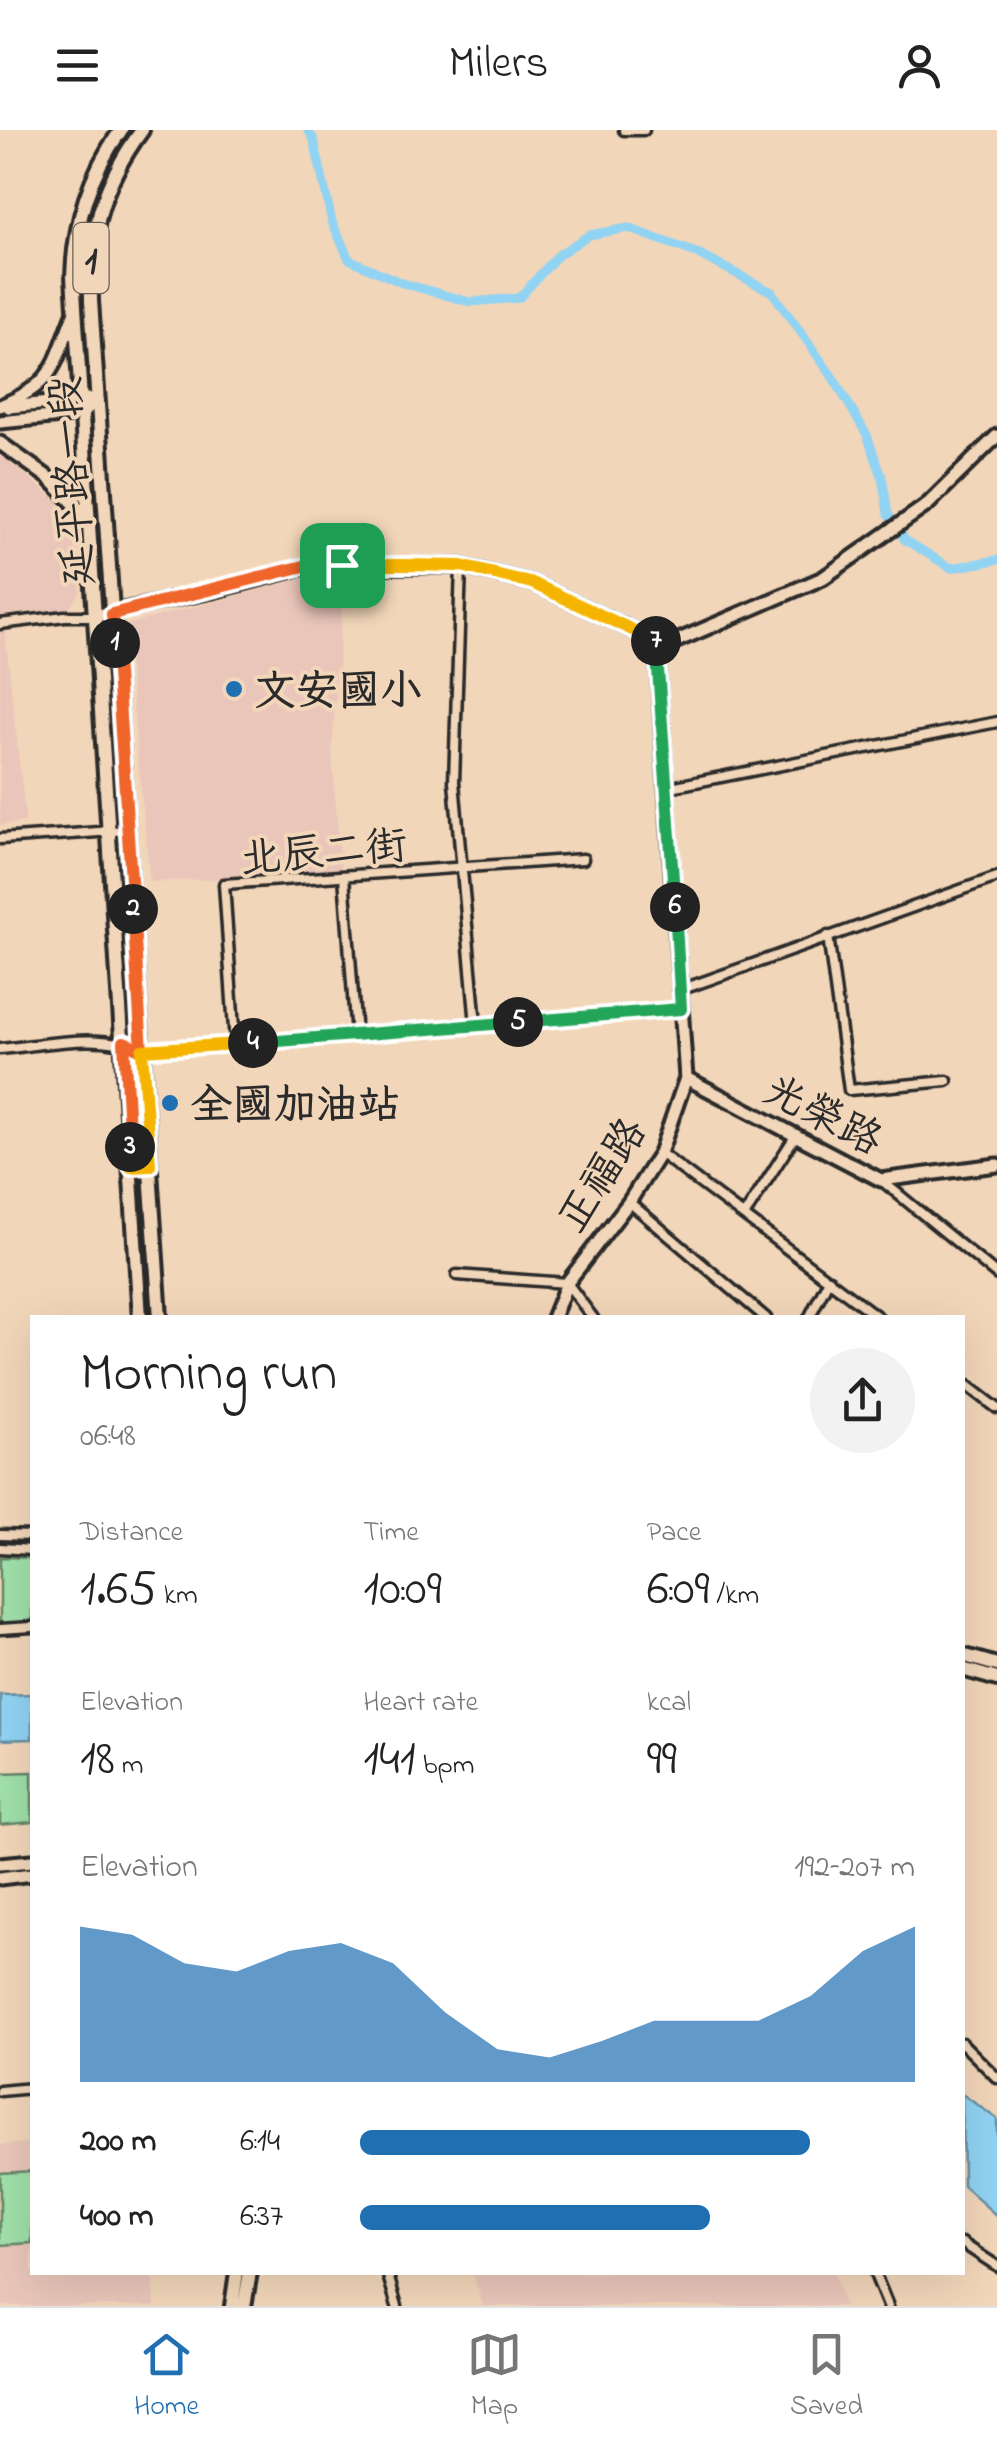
<!DOCTYPE html>
<meta charset="utf-8">
<style>
:root{--surface:#fff;--page:#f2f2f2;--text:#222;--muted:#767676;--line:#e0e0e0;--accent:#1f6fb2}
body{margin:0;font-family:"Indie Flower","LXGW WenKai TC",sans-serif;background:var(--page);color:var(--text);height:100vh;display:flex;flex-direction:column;font-size:38px;white-space:nowrap}
*{box-sizing:border-box;margin:0}
p{font-size:32px;color:var(--muted)}
.icon{flex:none;width:55px;height:55px;fill:none;stroke:currentColor;stroke-width:2;stroke-linecap:round;stroke-linejoin:round}
.map{position:relative;flex:1;overflow:hidden}
.panel{position:absolute;left:30px;top:1185px;width:935px;height:960px;display:flex;flex-direction:column;background:var(--surface);border-radius:0px;box-shadow:0 10px 40px #0002}
.panel>*{flex:none}
.pin{position:absolute;display:grid;place-items:center;width:85px;height:85px;color:#fff;margin:-42px;border-radius:20px;box-shadow:0 5px 15px #0006}
.km{position:absolute;width:50px;height:50px;margin:-25px;border-radius:50%;background:#222;color:#fff;font-size:28px;line-height:50px;text-align:center}
.round{display:grid;place-items:center;flex:none;width:105px;height:105px;border-radius:52px;background:var(--page)}
.headline{display:flex;align-items:center;justify-content:space-between;height:170px;padding:0 50px}
h1{font-size:55px;font-weight:600;line-height:75px}
.metrics{display:grid;grid-template-columns:repeat(3,1fr);gap:15px;height:170px;padding:10px 50px}
.metrics div{display:grid;align-content:center}
.metrics b{font-size:50px;font-weight:600}
.metrics small{font-size:28px;font-weight:400}
.metrics p{font-size:28px}
.chart{height:280px;padding:20px 50px}
.chart p{display:flex;justify-content:space-between}
.chart svg{width:100%;height:180px;margin-top:10px;fill:var(--accent);opacity:.7}
ul{padding:0 50px;list-style:none;font-size:32px}
li{display:grid;grid-template-columns:160px 120px 1fr;align-items:center;height:75px}
li i{height:25px;border-radius:12px;background:var(--accent)}
header{display:flex;justify-content:space-between;align-items:center;height:130px;padding:0 50px;background:var(--surface);font-size:45px;font-weight:600}
.tabs{display:flex;justify-content:space-around;align-items:center;height:140px;border-top:2px solid var(--line);background:var(--surface);font-size:28px;color:var(--muted)}
.tabs a{display:grid;justify-items:center;gap:5px}
.tabs .selected{color:var(--accent)}
.map>svg:first-child{display:block}
</style>
<header><svg class="icon" aria-label="menu" viewBox="0 0 24 24"><path d="M4 6h16M4 12h16M4 18h16"/></svg>Milers<svg class="icon" aria-label="person" viewBox="0 0 24 24"><circle cx="12" cy="8" r="4"/><path d="M4 21q1-7 8-7t8 7"/></svg></header>
<div class="map">
<svg width="997" height="2176" viewBox="0 0 997 2176">
<rect width="100%" height="100%" fill="#f2d6b9"/>
<filter id="ink" filterUnits="userSpaceOnUse"><feTurbulence type="fractalNoise" baseFrequency=".01" numOctaves="2"/><feDisplacementMap in="SourceGraphic" scale="20" xChannelSelector="R" yChannelSelector="G"/><feConvolveMatrix kernelMatrix="1 2 1 2 8 2 1 2 1" color-interpolation-filters="sRGB"/></filter>
<g filter="url(#ink)">
<!-- built -->
<path fill="#eac6ba" d="M 0,324 L 74,385 L 79,395 L 80,463 L 69,478 L 3,485 L 26,692 L 0,695 Z
M 300,449 L 344,449 L 332,623 L 341,744 L 150,752 L 125,495 Z
M 32,2013 L 32,2142 L 152,2143 L 155,2176 L 0,2176 L 0,2015 Z
M 473,2143 L 834,2143 L 844,2176 L 483,2176 Z"/>
<!-- green -->
<path fill="#a0e0a9" stroke="#66866a" stroke-width="2.5" d="M 0,1427 L 32,1428 L 32,1493 L 0,1495 Z
M 32,1642 L 32,1692 L 0,1695 L 0,1643 Z
M 32,2041 L 32,2113 L 0,2115 L 0,2043 Z"/>
<!-- water -->
<path fill="#91d3f3" stroke="#6890a3" stroke-width="2.5" d="M 32,1564 L 32,1609 L 0,1610 L 0,1565 Z
M 962,1964 L 997,1989 L 997,2086 L 963,2056 Z"/>
<g fill="none" stroke-linecap="round" stroke-linejoin="round">
<!-- canal -->
<path stroke="#91d3f3" stroke-width="9" d="M 308,0 L 314,10 L 332,92 L 349,129 L 402,153 L 470,172 L 519,168 L 558,125 L 589,105 L 628,98 L 696,123 L 772,162 L 832,246 L 867,305 L 882,346 L 888,384 L 905,410 L 951,438 L 997,430"/>
<!-- street casing -->
<g stroke="#2b2b2b" stroke-width="15">
<path id="street" d="M 624,0 L 644,0
M 461,436 L 454,652 L 476,895
M 0,494 L 65,486 L 94,486
M 666,658 L 997,592
M 0,709 L 127,700
M 344,746 L 356,906
M 828,806 L 849,960 L 947,951
M 680,860 L 997,747
M 235,914 L 224,754 L 583,729
M 0,919 C 45,915 101,901 142,921 L 681,879
M 660,1023 L 879,1188
M 881,1050 L 997,1145
M 629,1072 L 766,1188
M 744,1086 L 796,1005
M 457,1145 L 567,1153 L 593,1188
M 809,1188 L 829,1149
M 962,1251 L 997,1278
M 0,1405 L 32,1406
M 0,1418 L 32,1420
M 0,1499 L 32,1497
M 962,1913 L 997,1948
M 0,1961 L 32,1958
M 962,2113 L 997,2136
M 387,2142 L 397,2176
M 874,2142 L 888,2176"/>
</g>
<!-- secondary casing -->
<g stroke="#2b2b2b" stroke-width="19">
<path id="secondary" d="M 0,276 C 56,253 53,236 74,184
M 9,277 L 90,269
M 0,292 L 82,284 L 97,268
M 0,313 L 49,348 L 88,388
M 94,486 L 213,461 L 305,437 L 461,436 L 532,453 L 656,511 L 672,513 L 823,448 L 927,375 L 997,306
M 686,948 L 881,1050 L 997,1035
M 553,1188 L 567,1153 L 629,1072 L 660,1023 L 686,948 L 656,511
M 0,1734 L 32,1731
M 0,1748 L 32,1744"/>
</g>
<!-- primary casing -->
<g stroke="#2b2b2b" stroke-width="20">
<path id="primary" d="M 121,0 C 89,45 75,91 73,146 L 140,1188
M 142,0 C 100,57 90,102 91,171 L 160,1188
M 962,1525 L 997,1535
M 962,1539 L 997,1549
M 232,2176 L 237,2142
M 244,2176 L 250,2142"/>
</g>
<!-- street -->
<use href="#street" stroke="#f2d6b9" stroke-width="8"/>
<!-- secondary -->
<use href="#secondary" stroke="#f2d6b9" stroke-width="11"/>
<!-- primary -->
<use href="#primary" stroke="#f2d6b9" stroke-width="12"/>
</g>
</g>
<g fill="none" stroke-linecap="round" stroke-linejoin="round" filter="url(#ink)">
<!-- split-1 casing -->
<g stroke="#fff" stroke-width="20">
<path id="split-1" d="M 115,513 L 112,484 L 304,436 L 342,435"/>
</g>
<!-- split-2 casing -->
<g stroke="#fff" stroke-width="20">
<path id="split-2" d="M 115,513 L 133,779"/>
</g>
<!-- split-3 casing -->
<g stroke="#fff" stroke-width="20">
<path id="split-3" d="M 130,1017 L 124,912 L 142,920 L 133,779"/>
</g>
<!-- split-4 casing -->
<g stroke="#fff" stroke-width="20">
<path id="split-4" d="M 130,1017 L 131,1037 L 150,1036 L 142,920 L 253,913"/>
</g>
<!-- split-5 casing -->
<g stroke="#fff" stroke-width="20">
<path id="split-5" d="M 253,913 L 518,892"/>
</g>
<!-- split-6 casing -->
<g stroke="#fff" stroke-width="20">
<path id="split-6" d="M 518,892 L 681,879 L 675,777"/>
</g>
<!-- split-7 casing -->
<g stroke="#fff" stroke-width="20">
<path id="split-7" d="M 656,511 L 675,777"/>
</g>
<!-- split-8 casing -->
<g stroke="#fff" stroke-width="20">
<path id="split-8" d="M 405,435 L 461,436 L 532,453 L 656,511"/>
</g>
<!-- split-9 casing -->
<g stroke="#fff" stroke-width="20">
<path id="split-9" d="M 342,435 L 405,435"/>
</g>
<!-- split-1 -->
<use href="#split-1" stroke="#f0652b" stroke-width="12"/>
<!-- split-2 -->
<use href="#split-2" stroke="#f0652b" stroke-width="12"/>
<!-- split-3 -->
<use href="#split-3" stroke="#f0652b" stroke-width="12"/>
<!-- split-4 -->
<use href="#split-4" stroke="#f5b400" stroke-width="12"/>
<!-- split-5 -->
<use href="#split-5" stroke="#22a559" stroke-width="12"/>
<!-- split-6 -->
<use href="#split-6" stroke="#22a559" stroke-width="12"/>
<!-- split-7 -->
<use href="#split-7" stroke="#22a559" stroke-width="12"/>
<!-- split-8 -->
<use href="#split-8" stroke="#f5b400" stroke-width="12"/>
<!-- split-9 -->
<use href="#split-9" stroke="#f5b400" stroke-width="12"/>
</g>
<!-- markers -->
<g fill="#1f6fb2" stroke="#f2d6b9" stroke-width="4">
<circle cx="234" cy="559" r="10"/>
<circle cx="170" cy="973" r="10"/>
</g>
<g text-anchor="middle" stroke-width="8" stroke-linejoin="round" paint-order="stroke">
<!-- shield labels -->
<rect fill="#f2d6b9" stroke="#675e56" stroke-width="2.5" x="73.5" y="93" width="35" height="70" rx="8"/>
<g font-size="40" font-weight="bold" fill="#2b2b2b">
<text x="91" y="142">1</text>
</g>
<!-- street labels -->
<g font-size="42" fill="#2b2b2b" stroke="#f2d6b9">
<text transform="translate(70 351) rotate(-94)" y="15">延平路一段</text>
<text transform="translate(323 720) rotate(-5)" y="15">北辰二街</text>
<text transform="translate(824 983) rotate(27)" y="15">光榮路</text>
<text transform="translate(600 1044) rotate(-57)" y="15">正福路</text>
</g>
<!-- poi labels -->
<g font-size="42" font-weight="bold" fill="#2b2b2b" stroke="#f2d6b9" text-anchor="start">
<text x="254" y="574">文安國小</text>
<text x="190" y="988">全國加油站</text>
</g>
</g>
</svg>
<div class="pin" style="left:342px;top:435px;background:#1e9e55"><svg class="icon" aria-label="arrive" viewBox="0 0 24 24"><path d="M6 21V4h12l-3 4 3 4H6"/></svg></div>
<b class="km" style="left:115px;top:513px">1</b>
<b class="km" style="left:133px;top:779px">2</b>
<b class="km" style="left:130px;top:1017px">3</b>
<b class="km" style="left:253px;top:913px">4</b>
<b class="km" style="left:518px;top:892px">5</b>
<b class="km" style="left:675px;top:777px">6</b>
<b class="km" style="left:656px;top:511px">7</b>
<section class="panel">
<div class="headline"><div><h1>Morning run</h1><p>06:48</p></div><a class="round"><svg class="icon" aria-label="share" viewBox="0 0 24 24"><path d="M12 15V3M7 8l5-5 5 5M5 13v7h14v-7"/></svg></a></div>
<div class="metrics">
<div><p>Distance</p><b>1.65<small> km</small></b></div>
<div><p>Time</p><b>10:09</b></div>
<div><p>Pace</p><b>6:09<small> /km</small></b></div>
</div>
<div class="metrics">
<div><p>Elevation</p><b>18<small> m</small></b></div>
<div><p>Heart rate</p><b>141<small> bpm</small></b></div>
<div><p>kcal</p><b>99</b></div>
</div>
<div class="chart"><p><span>Elevation</span>192–207 m</p>
<svg viewBox="0 0 160 44" preserveAspectRatio="none"><path d="M0 44V6L10 8L20 15L30 17L40 12L50 10L60 15L70 27L80 36L90 38L100 34L110 29L120 29L130 29L140 23L150 12L160 6V44z"/></svg>
</div>
<ul>
<li><b>200 m</b>6:14<i style="width:81%"></i></li>
<li><b>400 m</b>6:37<i style="width:63%"></i></li>
</ul>
</section>
</div>
<nav class="tabs">
<a class="selected"><svg class="icon" aria-label="home" viewBox="0 0 24 24"><path d="M3 11l9-7 9 7M6 9v11h12V9"/></svg>Home</a>
<a><svg class="icon" aria-label="map" viewBox="0 0 24 24"><path d="M3 6l6-2 6 2 6-2v14l-6 2-6-2-6 2zM9 4v14M15 6v14"/></svg>Map</a>
<a><svg class="icon" aria-label="saved" viewBox="0 0 24 24"><path d="M7 4h10v16l-5-4-5 4z"/></svg>Saved</a>
</nav>
